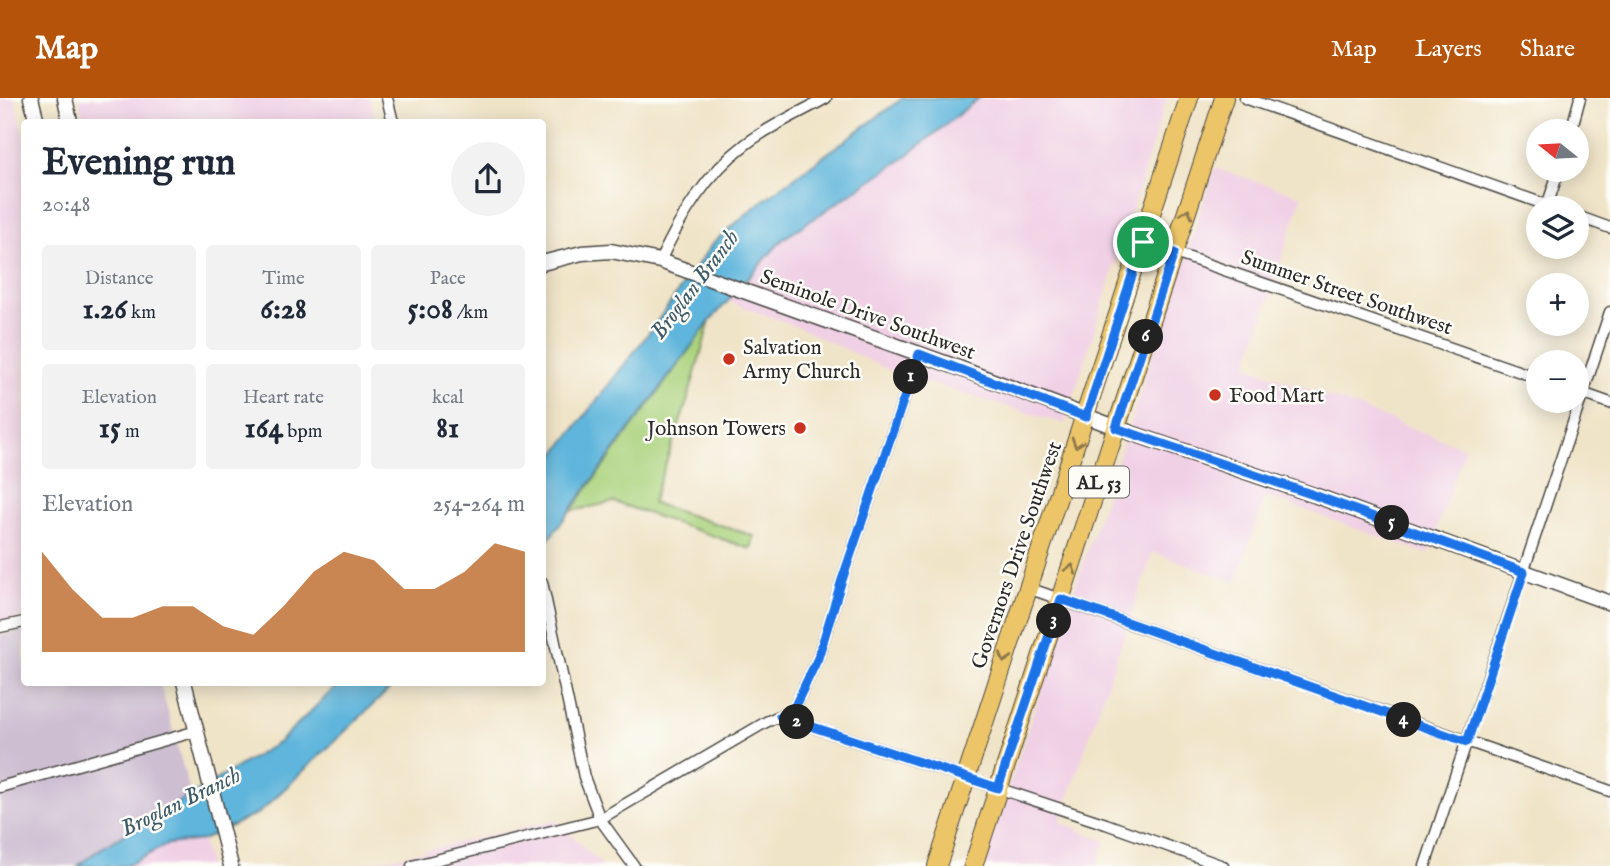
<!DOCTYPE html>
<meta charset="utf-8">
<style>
:root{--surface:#fff;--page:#f2f2f3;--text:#1f2937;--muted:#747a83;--accent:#b45309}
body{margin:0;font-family:"IM FELL English",serif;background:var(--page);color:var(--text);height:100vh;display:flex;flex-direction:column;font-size:26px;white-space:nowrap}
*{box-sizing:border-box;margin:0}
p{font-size:23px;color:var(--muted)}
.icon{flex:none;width:38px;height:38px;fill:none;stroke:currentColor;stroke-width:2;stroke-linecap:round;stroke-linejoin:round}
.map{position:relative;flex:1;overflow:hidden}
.details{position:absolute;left:21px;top:21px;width:525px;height:567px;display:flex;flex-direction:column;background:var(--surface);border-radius:7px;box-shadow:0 4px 18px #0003}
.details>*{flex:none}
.needle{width:46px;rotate:288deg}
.controls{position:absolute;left:1526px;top:21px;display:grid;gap:14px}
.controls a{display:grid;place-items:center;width:63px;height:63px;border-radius:50%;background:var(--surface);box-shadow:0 4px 18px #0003;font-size:35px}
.pin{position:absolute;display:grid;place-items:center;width:60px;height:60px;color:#fff;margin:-30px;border:4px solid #fff;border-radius:50%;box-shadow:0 2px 7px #0007}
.km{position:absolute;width:35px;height:35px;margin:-18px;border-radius:50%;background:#222;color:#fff;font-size:19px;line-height:35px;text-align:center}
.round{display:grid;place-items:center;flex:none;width:74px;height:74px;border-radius:37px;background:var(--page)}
.headline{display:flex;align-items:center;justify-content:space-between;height:119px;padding:0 21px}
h1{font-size:38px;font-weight:700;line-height:52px}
.metrics{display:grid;grid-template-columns:repeat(3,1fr);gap:10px;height:119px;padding:7px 21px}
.metrics div{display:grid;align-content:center;border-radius:7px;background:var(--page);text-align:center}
.metrics b{font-size:30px;font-weight:700}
.metrics small{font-size:19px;font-weight:400}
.metrics p{font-size:19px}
.chart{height:196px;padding:14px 21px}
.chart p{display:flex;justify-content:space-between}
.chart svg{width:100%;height:126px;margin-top:7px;fill:var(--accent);opacity:.7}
header{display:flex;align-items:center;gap:42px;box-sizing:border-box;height:98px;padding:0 35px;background:var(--accent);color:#fff}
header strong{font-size:33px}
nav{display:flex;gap:38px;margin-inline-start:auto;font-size:24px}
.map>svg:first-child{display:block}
</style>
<header>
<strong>Map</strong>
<nav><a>Map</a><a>Layers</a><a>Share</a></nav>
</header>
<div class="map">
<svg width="1610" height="768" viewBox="0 0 1610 768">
<rect width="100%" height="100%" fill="#fdfcf7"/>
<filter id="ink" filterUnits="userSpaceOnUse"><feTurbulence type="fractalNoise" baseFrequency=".0143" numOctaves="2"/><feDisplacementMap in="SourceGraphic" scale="14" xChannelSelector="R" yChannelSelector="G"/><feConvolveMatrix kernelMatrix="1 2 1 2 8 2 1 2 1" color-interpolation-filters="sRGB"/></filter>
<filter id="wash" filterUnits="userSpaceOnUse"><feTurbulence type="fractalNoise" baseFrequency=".00686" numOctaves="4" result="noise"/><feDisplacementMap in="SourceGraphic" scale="28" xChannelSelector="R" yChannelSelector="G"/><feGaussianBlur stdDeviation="1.57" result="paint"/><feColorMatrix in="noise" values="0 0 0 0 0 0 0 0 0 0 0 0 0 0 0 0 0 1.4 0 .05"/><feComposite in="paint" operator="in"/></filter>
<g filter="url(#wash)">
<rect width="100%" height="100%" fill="#f0e4c8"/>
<!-- built -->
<path fill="#f0d0e5" d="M 0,0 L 14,0 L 24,41 L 24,518 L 0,523 Z
M 79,0 L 369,0 L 376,24 L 84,24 Z
M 979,0 L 1167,0 L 1065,326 L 895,275 L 800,230 L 727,203 L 783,141 L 904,60 Z
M 1215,70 L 1302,98 L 1247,268 L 1465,350 L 1428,456 L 1265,398 L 1236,484 L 1153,454 L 1060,724 L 1105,743 L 1097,768 L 985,768 L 1003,706 Z
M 556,722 L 603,768 L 356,768 Z
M 202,742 L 209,768 L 126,768 L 168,746 Z"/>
<!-- industrial -->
<path fill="#cebed2" d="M 24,531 L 24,584 L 160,585 L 191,698 L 97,753 L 78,768 L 0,768 L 0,537 Z"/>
<!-- green -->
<path fill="#abd37e" stroke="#6b7f54" stroke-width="2" d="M 710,223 L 686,307 L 652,405 L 754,438 L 751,451 L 614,404 L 571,413 Z"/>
<!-- water -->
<path fill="#5fb5db" stroke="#457083" stroke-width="2" d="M 903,0 L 979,0 L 904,60 L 783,141 L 710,223 L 543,449 L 542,373 L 651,232 L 713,145 L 757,107 Z
M 340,585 L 396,585 L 259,715 L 202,742 L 168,746 L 126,768 L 78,768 L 97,753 L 279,644 Z"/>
</g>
<g filter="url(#ink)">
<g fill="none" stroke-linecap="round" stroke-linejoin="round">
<!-- minor casing -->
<g stroke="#494743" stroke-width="13">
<path id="minor" d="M 387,0 L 393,24
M 1245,0 L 1555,110
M 1571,33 L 1580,0
M 1547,108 L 1559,72
M 1577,118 L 1610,130
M 1143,144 L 1538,280
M 660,163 C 681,118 706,76 746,46 C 769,28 800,15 826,0
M 1579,294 L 1610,305
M 542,484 L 584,679 L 600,721 L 634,768
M 1028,490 L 1610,693
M 0,529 L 24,524
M 780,618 L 1106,726 L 1223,768
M 0,689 L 197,633
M 412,768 L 600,721 L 766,624 L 793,612 L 818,560 L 841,485 L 919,256
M 1425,768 L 1610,214"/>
</g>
<!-- tertiary casing -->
<g stroke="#494743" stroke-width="17">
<path id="tertiary" d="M 31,0 L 37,24
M 65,0 L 70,24
M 542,165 L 582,155 L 611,153 L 660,163 L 956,269 L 1131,335 L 1314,397 L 1610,505
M 184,584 L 231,768"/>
</g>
<!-- primary casing -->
<g stroke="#494743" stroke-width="20">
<path id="primary" d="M 937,768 L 1189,0
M 973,768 L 1224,0"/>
</g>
<!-- minor -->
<use href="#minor" stroke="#fff" stroke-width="10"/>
<!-- tertiary -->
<use href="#tertiary" stroke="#fff" stroke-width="14"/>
<!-- primary -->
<use href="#primary" stroke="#edc569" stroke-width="18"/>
</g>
<!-- one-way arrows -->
<defs><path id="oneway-chevron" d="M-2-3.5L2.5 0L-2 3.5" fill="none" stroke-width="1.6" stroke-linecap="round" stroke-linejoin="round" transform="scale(1.75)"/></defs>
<g stroke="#8c784a">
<use href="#oneway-chevron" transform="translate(1187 115) rotate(-72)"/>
<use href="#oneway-chevron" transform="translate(1077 345) rotate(108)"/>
<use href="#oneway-chevron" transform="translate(1071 471) rotate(-72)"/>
<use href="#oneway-chevron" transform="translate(1005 560) rotate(108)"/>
</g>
</g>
<g fill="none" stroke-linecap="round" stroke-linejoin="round" filter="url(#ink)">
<!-- route casing -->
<g stroke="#fff" stroke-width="14">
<path id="route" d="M 1143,144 L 1174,155 L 1116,330 L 1314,397 L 1524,474 L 1467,644 L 1061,501 L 998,690 L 780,618 L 793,612 L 818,560 L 841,485 L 919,256 L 1086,319 Z"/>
</g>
<!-- route -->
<use href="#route" stroke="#1a73e8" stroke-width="9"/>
</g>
<!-- markers -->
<g fill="#c8321e" stroke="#fdfcf7" stroke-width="2.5">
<circle cx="729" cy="261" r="7"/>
<circle cx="1215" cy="297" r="7"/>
<circle cx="800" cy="330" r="7"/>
</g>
<g text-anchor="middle" stroke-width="5" stroke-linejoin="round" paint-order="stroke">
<!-- shield labels -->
<rect fill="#fdfcf7" stroke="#6a6a68" stroke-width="2" x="1069" y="368.5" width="60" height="31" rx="5"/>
<g font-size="19" font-weight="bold" fill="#2b2b2b">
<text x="1099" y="391">AL 53</text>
</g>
<!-- street labels -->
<g font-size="21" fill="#2b2b2b" stroke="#fdfcf7">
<text transform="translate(1347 194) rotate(19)" y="7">Summer Street Southwest</text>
<text transform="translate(868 216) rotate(20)" y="7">Seminole Drive Southwest</text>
<text transform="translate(1016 457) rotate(-71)" y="7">Governors Drive Southwest</text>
</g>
<!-- poi labels -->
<g font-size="21" fill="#2b2b2b" stroke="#fdfcf7" text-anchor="start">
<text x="743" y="256">Salvation<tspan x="743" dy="24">Army Church</tspan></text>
<text x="1229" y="304">Food Mart</text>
<text x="786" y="337" text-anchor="end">Johnson Towers</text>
</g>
<!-- water labels -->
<g font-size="23" font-style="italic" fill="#3d5b69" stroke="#fdfcf7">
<text transform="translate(694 186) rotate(-53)" y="8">Broglan Branch</text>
<text transform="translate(180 703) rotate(-26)" y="8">Broglan Branch</text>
</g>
</g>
</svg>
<div class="controls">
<a><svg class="needle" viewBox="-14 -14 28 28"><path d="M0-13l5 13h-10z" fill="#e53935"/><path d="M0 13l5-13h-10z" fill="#747a83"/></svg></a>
<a><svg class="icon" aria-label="layers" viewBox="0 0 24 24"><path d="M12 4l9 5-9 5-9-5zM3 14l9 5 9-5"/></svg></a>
<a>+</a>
<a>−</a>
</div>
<div class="pin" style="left:1143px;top:144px;background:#1e9e55"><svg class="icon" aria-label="arrive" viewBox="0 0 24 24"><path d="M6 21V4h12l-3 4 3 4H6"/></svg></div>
<b class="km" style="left:911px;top:279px">1</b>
<b class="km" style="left:797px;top:624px">2</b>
<b class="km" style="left:1054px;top:523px">3</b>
<b class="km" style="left:1404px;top:622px">4</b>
<b class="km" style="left:1392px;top:425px">5</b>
<b class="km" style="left:1146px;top:239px">6</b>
<section class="details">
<div class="headline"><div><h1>Evening run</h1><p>20:48</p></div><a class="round"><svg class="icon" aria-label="share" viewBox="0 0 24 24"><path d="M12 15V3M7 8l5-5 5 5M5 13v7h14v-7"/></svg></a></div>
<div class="metrics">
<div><p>Distance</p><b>1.26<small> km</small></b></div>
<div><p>Time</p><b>6:28</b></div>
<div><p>Pace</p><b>5:08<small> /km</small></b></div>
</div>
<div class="metrics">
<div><p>Elevation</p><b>15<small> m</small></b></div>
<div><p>Heart rate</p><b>164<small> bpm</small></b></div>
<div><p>kcal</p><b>81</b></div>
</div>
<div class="chart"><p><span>Elevation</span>254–264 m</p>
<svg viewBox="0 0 160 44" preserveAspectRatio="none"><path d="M0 44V9L10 22L20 32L30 32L40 28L50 28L60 35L70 38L80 28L90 16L100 9L110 12L120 22L130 22L140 16L150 6L160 9V44z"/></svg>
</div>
</section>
</div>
